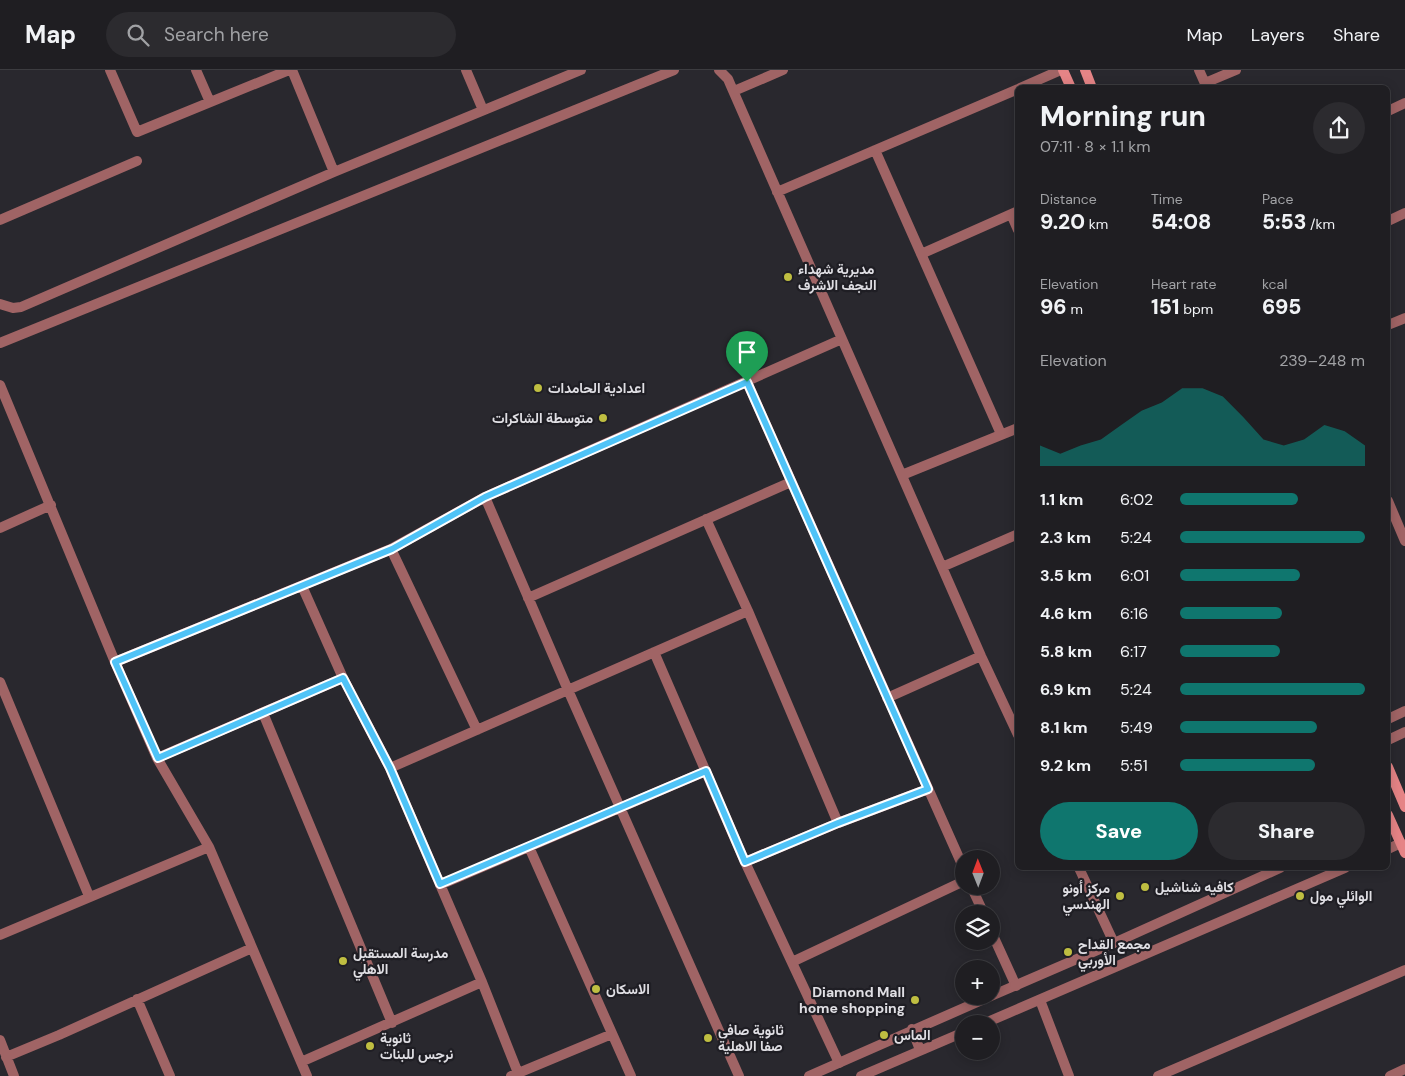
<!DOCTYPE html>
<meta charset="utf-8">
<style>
:root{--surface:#1f1e22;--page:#2c2b2f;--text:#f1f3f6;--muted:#a1a2a5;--line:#3c3c40;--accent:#0f766e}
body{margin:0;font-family:"DM Sans",Vazirmatn,sans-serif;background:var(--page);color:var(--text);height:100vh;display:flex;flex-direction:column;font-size:19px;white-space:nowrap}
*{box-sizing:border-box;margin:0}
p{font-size:16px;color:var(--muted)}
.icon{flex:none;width:28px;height:28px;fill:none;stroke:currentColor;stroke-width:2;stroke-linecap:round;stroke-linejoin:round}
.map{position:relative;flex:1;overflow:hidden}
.panel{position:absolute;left:1015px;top:15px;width:375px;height:785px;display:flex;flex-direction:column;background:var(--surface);border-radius:8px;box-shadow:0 2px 12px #0003,0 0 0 1px var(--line)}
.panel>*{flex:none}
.needle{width:32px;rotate:359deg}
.controls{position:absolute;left:955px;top:780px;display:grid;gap:10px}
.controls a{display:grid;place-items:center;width:45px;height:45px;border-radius:50%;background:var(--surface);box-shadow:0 2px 12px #0003,0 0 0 1px var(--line);font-size:25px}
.pin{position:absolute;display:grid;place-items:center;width:42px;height:42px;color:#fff;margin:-51px -21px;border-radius:50% 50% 50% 0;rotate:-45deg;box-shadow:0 0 5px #0007}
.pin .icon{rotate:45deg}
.round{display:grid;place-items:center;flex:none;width:52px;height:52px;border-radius:26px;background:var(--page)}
.overview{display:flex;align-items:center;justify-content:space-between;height:85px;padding:0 25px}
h1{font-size:28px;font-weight:800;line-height:38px}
.figures{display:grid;grid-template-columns:repeat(3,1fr);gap:8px;height:85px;padding:5px 25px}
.figures div{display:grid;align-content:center}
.figures b{font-size:21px;font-weight:800}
.figures small{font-size:14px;font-weight:400}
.figures p{font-size:14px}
.chart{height:140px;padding:10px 25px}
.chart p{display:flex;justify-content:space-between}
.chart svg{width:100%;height:90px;margin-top:5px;fill:var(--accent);opacity:.7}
.button{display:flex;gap:10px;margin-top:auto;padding:10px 25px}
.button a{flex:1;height:58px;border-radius:30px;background:var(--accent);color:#fff;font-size:20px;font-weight:800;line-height:58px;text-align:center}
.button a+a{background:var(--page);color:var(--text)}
ul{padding:0 25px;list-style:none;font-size:16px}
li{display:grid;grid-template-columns:80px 60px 1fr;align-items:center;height:38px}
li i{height:12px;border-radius:6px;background:var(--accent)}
header{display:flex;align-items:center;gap:30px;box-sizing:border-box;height:70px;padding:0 25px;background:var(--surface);border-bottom:1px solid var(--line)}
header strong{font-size:24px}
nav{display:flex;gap:28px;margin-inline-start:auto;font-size:18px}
.search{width:350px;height:45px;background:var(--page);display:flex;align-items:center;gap:12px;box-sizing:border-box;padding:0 18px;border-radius:28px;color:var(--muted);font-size:19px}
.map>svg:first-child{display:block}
</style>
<header>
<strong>Map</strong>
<div class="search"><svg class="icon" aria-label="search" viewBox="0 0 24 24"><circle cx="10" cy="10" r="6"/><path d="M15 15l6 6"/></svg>Search here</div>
<nav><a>Map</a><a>Layers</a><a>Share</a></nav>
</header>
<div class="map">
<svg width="1405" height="1006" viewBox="0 0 1405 1006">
<rect width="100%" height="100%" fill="#29282e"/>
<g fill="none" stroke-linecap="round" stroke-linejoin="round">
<!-- minor -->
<path stroke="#a06465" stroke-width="10" d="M 110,0 L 137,62 L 289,0
M 196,0 L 210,32
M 292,0 L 334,102
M 466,0 L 483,40
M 719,0 L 728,9 L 731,16 L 981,586 L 1018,665
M 1199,0 L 1207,18
M 1205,13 L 1236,0
M 1020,18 L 1061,0
M 734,21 L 783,0
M 1388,41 L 1405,33
M 875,80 L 1001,364
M 777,122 L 1018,19
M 1011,144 L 1018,160
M 0,150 L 137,91
M 1388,151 L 1405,143
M 921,184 L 1018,141
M 0,234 L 13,238 L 21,237 L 334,102 L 581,0
M 1388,255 L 1405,248
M 0,273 L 674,0
M 747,312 L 964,799
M 0,315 L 115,592 L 157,688 L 209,777 L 307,1006
M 902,405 L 1018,358
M 485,427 L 568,620 L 739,1006
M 1388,431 L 1405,471
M 706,449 L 748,541 L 838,753
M 0,458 L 51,435
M 391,479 L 477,660
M 942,497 L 1018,464
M 302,516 L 343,608 L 390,698 L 482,912 L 518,1003
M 528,528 L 791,412
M 654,582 L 745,792 L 839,993
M 115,592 L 391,479 L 485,427 L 842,269
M 0,612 L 89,826
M 887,628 L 981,586
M 263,643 L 392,953
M 157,688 L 343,608
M 390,698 L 748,541
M 529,777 L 631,1006
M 745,792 L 838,753 L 928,719
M 1079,798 L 1114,873
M 440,815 L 706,701
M 971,816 L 984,844
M 991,861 L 1016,916
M 0,865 L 209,777
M 792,892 L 964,811
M 137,929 L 170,1006
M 1040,930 L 1069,1006
M 0,970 L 14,1006
M 6,987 L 59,965 L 252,878
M 301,992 L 482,912
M 511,1006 L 612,964
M 1158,1006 L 1405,900
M 1390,1006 L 1405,999"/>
<!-- tertiary -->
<path stroke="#a06465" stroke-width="10" d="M 1388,649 L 1405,641
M 1388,670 L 1405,662
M 1388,779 L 1401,773
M 991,926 L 1114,873 L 1280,798
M 983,954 L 1345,798
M 912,959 L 920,980
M 809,1006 L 991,926
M 861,1006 L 964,962"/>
<!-- secondary -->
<path stroke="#e58486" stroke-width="10" d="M 1063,0 L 1071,18
M 1085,0 L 1092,18
M 1388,697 L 1405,737
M 1388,745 L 1405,783"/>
</g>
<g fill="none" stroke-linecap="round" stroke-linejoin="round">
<!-- route casing -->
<g stroke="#fff" stroke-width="10">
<path id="route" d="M 747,312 L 928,719 L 838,753 L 745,792 L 706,701 L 440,814 L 390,698 L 343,608 L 158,688 L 115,592 L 392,479 L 485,427 Z"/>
</g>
<!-- route -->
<use href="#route" stroke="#4fc3f7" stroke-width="6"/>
</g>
<!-- markers -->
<g fill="#bfbe41" stroke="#1f1e24" stroke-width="2">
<circle cx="788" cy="207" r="5"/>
<circle cx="538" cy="318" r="5"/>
<circle cx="603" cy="348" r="5"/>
<circle cx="1145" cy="817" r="5"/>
<circle cx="1120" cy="826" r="5"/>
<circle cx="1300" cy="826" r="5"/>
<circle cx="1068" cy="882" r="5"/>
<circle cx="343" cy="891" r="5"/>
<circle cx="596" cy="919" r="5"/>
<circle cx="915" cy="930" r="5"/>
<circle cx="884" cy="965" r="5"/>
<circle cx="708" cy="968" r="5"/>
<circle cx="370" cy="976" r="5"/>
</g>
<g text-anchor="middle" stroke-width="4.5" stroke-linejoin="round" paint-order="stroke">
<!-- poi labels -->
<g font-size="14" font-weight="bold" fill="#e0dfe4" stroke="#1f1e24" text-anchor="start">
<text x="798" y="204">مديرية شهداء<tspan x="798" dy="16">النجف الاشرف</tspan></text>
<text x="548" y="323">اعدادية الحامدات</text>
<text x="593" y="353" text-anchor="end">متوسطة الشاكرات</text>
<text x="1155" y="822">كافيه شناشيل</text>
<text x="1110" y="823" text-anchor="end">مركز أونو<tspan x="1110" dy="16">الهندسي</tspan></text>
<text x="1310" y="831">الوائلي مول</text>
<text x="1078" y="879">مجمع القداح<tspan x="1078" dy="16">الأوربي</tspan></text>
<text x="353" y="888">مدرسة المستقبل<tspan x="353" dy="16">الاهلي</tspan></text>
<text x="606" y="924">الاسكان</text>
<text x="905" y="927" text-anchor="end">Diamond Mall<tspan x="905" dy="16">home shopping</tspan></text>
<text x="718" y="965">ثانوية صافي<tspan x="718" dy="16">صفا الاهلية</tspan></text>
<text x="894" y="970">الماس</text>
<text x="380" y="973">ثانوية<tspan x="380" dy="16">نرجس للبنات</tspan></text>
</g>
</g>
</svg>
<div class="controls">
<a><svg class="needle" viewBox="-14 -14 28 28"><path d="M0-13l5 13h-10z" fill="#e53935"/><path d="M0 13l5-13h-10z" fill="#a1a2a5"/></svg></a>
<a><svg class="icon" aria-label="layers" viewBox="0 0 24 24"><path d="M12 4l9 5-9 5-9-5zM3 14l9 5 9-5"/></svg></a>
<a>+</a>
<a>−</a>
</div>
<div class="pin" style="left:747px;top:312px;background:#1e9e55"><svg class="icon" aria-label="arrive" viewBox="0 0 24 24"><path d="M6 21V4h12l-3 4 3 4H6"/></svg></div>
<section class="panel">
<div class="overview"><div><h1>Morning run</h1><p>07:11 · 8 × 1.1 km</p></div><a class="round"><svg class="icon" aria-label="share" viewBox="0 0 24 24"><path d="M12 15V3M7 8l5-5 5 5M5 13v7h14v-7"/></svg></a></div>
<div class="figures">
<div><p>Distance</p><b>9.20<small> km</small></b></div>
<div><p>Time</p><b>54:08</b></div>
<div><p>Pace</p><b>5:53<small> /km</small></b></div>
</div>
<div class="figures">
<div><p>Elevation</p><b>96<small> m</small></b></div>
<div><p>Heart rate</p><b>151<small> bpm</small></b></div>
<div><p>kcal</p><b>695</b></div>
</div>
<div class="chart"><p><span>Elevation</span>239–248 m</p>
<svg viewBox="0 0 160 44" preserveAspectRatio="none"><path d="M0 44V34L10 38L20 34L30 31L40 24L50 17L60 13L70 6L80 6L90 10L100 20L110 31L120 34L130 31L140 24L150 27L160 34V44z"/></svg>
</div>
<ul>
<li><b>1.1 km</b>6:02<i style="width:64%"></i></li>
<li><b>2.3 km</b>5:24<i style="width:100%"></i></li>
<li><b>3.5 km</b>6:01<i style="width:65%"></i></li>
<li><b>4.6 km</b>6:16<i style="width:55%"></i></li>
<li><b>5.8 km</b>6:17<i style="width:54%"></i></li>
<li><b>6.9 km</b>5:24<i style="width:100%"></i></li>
<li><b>8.1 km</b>5:49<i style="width:74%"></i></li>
<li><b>9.2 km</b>5:51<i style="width:73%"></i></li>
</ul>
<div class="button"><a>Save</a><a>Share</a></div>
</section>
</div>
